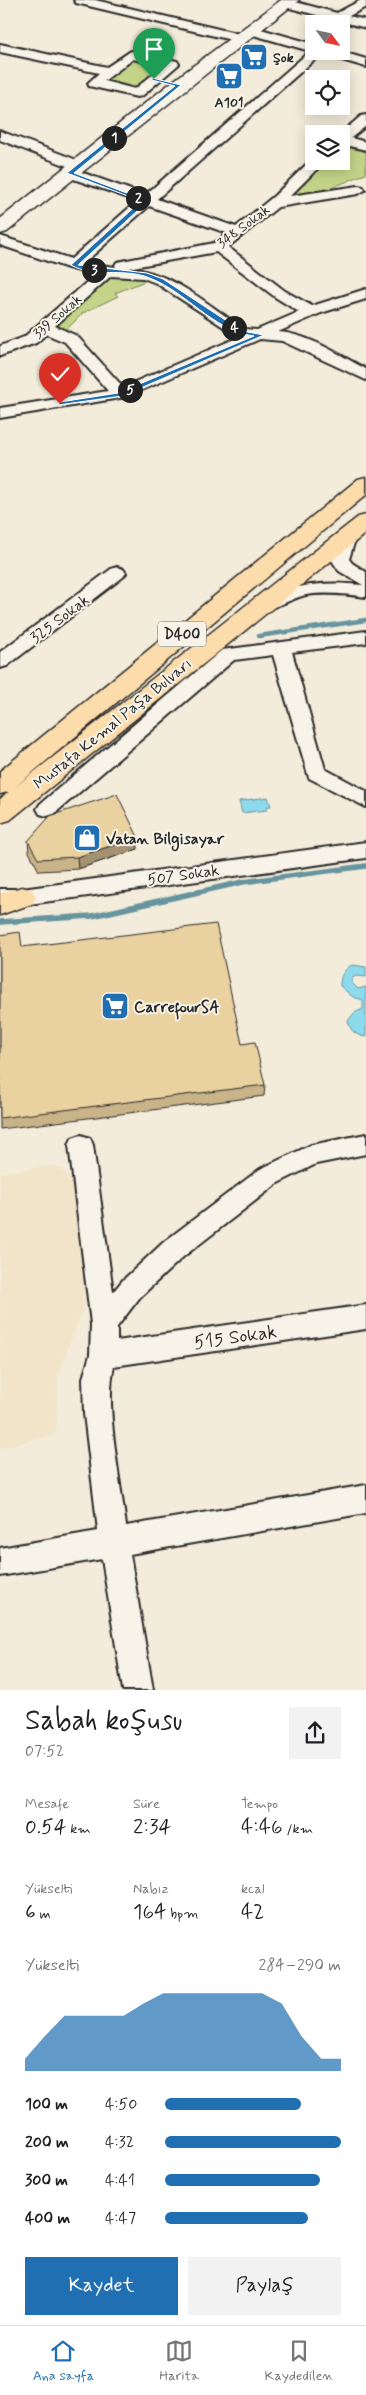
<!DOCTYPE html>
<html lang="tr">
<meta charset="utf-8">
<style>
:root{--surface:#fff;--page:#f2f2f2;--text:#202124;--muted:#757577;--line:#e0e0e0;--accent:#1f6fb2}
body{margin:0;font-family:Mynerve,sans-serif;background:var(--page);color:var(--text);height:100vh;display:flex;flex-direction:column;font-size:19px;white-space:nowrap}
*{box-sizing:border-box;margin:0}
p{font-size:16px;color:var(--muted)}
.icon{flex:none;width:28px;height:28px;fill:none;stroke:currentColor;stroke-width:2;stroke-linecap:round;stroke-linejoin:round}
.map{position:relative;height:1690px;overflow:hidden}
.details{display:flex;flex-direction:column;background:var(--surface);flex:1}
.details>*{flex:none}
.needle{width:32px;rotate:123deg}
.buttons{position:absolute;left:305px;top:15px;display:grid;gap:10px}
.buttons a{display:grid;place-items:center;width:45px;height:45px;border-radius:0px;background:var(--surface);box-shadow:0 2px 12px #0003;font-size:25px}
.pin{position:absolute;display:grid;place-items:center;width:42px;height:42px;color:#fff;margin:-51px -21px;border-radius:50% 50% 50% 0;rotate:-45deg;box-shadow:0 0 5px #0007}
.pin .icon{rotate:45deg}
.km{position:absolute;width:25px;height:25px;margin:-12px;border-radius:50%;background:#222;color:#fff;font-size:14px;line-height:25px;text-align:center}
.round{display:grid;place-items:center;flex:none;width:52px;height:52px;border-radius:0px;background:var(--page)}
.headline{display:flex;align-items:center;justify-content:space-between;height:85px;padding:0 25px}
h1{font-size:28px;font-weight:600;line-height:38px}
.stats{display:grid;grid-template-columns:repeat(3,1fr);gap:8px;height:85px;padding:5px 25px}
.stats div{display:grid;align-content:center}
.stats b{font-size:21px;font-weight:600}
.stats small{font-size:14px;font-weight:400}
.stats p{font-size:14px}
.chart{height:140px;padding:10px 25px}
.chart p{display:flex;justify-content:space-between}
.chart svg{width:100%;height:90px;margin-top:5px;fill:var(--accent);opacity:.7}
.primary-button{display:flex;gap:10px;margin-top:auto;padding:10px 25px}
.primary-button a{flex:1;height:58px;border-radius:0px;background:var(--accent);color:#fff;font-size:20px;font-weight:600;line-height:58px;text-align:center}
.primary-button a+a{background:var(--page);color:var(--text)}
ul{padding:0 25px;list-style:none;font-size:16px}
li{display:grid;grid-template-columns:80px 60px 1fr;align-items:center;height:38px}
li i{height:12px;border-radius:6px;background:var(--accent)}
.tabs{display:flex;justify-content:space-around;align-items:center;height:70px;border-top:1px solid var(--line);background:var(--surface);font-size:14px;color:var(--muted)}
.tabs a{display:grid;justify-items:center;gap:2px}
.tabs .on{color:var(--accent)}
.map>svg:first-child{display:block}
</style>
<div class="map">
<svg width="366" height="1690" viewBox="0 0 366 1690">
<rect width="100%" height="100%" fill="#f4ecda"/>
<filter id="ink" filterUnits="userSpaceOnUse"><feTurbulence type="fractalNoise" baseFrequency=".02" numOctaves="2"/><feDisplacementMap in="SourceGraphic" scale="10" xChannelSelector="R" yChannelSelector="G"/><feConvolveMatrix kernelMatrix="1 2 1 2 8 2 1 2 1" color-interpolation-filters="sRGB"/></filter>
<g filter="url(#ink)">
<!-- built -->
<path fill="#f1e4c9" d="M 55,1165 L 76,1181 L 85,1303 L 58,1377 L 56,1434 L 0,1448 L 0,1173 Z"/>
<!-- green -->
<path fill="#c3d387" stroke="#777f59" d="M 131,56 L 169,65 L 136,92 L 96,83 Z
M 348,144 L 366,149 L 366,174 C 339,183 319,198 289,195 L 328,161 L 341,161 L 341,150 Z
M 120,273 L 138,276 L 145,281 L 115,293 L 118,296 L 83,313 L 63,333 L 47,327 L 106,276 Z"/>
<!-- water -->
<path fill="#8edaed" stroke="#66949f" d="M 268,797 L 271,806 L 266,807 L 267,810 L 242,813 L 239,801 Z
M 352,965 L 366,967 L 366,977 L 356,976 L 352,978 L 352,983 L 358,989 L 366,987 L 366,1037 C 355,1035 351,1032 348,1021 L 354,1013 L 363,1009 L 363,1000 L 353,997 L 340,986 C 340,976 343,970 352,965 Z"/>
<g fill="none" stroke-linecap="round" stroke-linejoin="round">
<!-- stream-far1 -->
<path stroke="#66949f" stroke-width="4.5" d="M 259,636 L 366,620"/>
<!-- stream -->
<path stroke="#66949f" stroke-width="5.5" d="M 0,922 L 92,916 L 243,882 L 366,866"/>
<!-- street casing -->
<g stroke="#2b2b2b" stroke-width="4">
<path id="street" d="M 74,0 L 95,0 L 244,35 L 246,38 L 240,42 L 76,3 Z
M 282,0 L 288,0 L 337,13 L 361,0 L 366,0 L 366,7 L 349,16 L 366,20 L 366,28 L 282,6 L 280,3 Z
M 250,26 L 314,44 L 314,51 L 339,51 L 366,59 L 366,67 L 321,54 L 157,199 L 236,227 L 274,196 L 313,158 L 314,161 L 325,161 L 290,196 L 358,186 L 363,187 L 365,190 L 358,194 L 278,207 L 228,247 L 285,291 L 312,306 L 366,289 L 366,299 L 321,313 L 278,332 C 309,334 339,355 366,369 L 366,380 L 282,341 L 260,339 L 126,397 L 0,418 L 0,408 L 108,391 L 65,342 L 46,334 L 36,343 L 0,356 L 0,346 L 24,337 L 95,275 L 68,268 L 0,245 L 0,236 L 71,259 L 137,201 L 65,176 L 63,173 L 65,170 L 75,170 L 145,195 L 310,51 L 246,33 L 244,30 L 246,27 ZM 149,206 L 227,233 L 214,243 L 122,261 L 117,262 L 115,265 L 116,267 L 84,263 ZM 216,252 L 275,297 L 299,312 L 257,330 L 244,329 C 208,305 173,272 128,268 ZM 111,276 L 143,278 L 156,283 L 239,337 L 123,387 L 77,336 L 55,326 Z
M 0,44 L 107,67 L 131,51 L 177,61 L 179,64 L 142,96 L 137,97 L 89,86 L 88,83 L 99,73 L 0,52 ZM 133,59 L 163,66 L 135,89 L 104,81 Z
M 366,115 L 366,126 L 351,138 L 366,142 L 366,150 L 341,144 L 340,134 L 361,116 Z
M 0,131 L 85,163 L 87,166 L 80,170 L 75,169 L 0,140 Z
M 347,532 L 353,533 L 356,537 L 349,559 L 352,563 L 366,572 L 366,597 C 346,594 326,592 306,595 C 291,598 275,611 260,607 L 258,603 L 260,599 C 295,584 326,581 363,585 L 339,571 L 331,559 L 334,546 L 341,533 Z
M 117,567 L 123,569 L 126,573 L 123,577 L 7,666 L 0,668 L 0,652 L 111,569 Z
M 366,631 L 366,643 L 292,652 L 325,769 L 366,791 L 366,807 L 309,778 L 273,655 L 234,660 L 54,814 L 47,816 L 40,814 L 37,809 L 40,804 L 222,650 Z
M 366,842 L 366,858 L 22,905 L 0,905 L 0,889 L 22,889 Z
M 366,1134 L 366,1154 L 316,1164 L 278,1183 L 183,1257 L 140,1297 L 117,1327 L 117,1341 L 366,1305 L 366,1329 L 114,1366 C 104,1405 121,1483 126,1526 L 366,1485 L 366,1513 L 130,1554 L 153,1690 L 123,1690 L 102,1559 L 0,1576 L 0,1548 L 98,1531 L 84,1414 L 83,1378 L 90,1355 L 91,1324 L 69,1145 L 72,1138 L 81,1135 L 90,1138 L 93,1145 L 113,1292 L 122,1281 L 165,1241 L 260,1169 L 311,1145 Z"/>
</g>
<!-- secondary casing -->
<g stroke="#2b2b2b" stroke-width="3">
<path id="secondary" d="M 281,0 L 299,0 L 7,232 L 0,234 L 0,219 L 173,81 Z"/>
</g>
<!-- highway casing -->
<g stroke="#2b2b2b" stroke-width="3">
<path id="highway" d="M 366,477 L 366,495 L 15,787 L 358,517 L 366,515 L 366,533 L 10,820 L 0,823 L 0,799 L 9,792 L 0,794 L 0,771 L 358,479 Z
M 22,887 L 32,890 L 36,897 L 32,904 L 0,915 L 0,893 Z"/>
</g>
<!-- street -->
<use href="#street" fill="#f7f3e8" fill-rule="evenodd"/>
<!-- secondary -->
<use href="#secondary" fill="#f7f3e8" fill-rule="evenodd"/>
<!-- highway -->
<use href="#highway" fill="#fddcac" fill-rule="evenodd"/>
</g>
<!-- wall -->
<path fill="#c9b48a" stroke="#2b2b2b" d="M 28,841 L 138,849 L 78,869 L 39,871 L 29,852 Z
M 0,935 L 22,947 L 242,1044 L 265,1085 L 264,1096 L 0,1129 Z"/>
<!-- shaded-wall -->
<path fill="#a49270" stroke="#2b2b2b" d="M 138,837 L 138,849 L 78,869 L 77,857 Z"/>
<!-- building -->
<path fill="#ead1a0" stroke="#2b2b2b" d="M 117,794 L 138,837 L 77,857 L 38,859 L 28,841 L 50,816 Z
M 216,924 L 242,1044 L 255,1042 L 265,1085 L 0,1118 L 0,935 L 20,932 L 22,947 Z"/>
</g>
<!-- route -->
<path fill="#1f6fb2" stroke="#fff" d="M 152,78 L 181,85 L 74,173 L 148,201 L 78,265 L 147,273 L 163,279 L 242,331 L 264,335 L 122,396 L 58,405 L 60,402 L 118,393 L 254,336 C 213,331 185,290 147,277 C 123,268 93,278 71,265 L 141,201 L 67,173 L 175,86 L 152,80 Z"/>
<!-- icons -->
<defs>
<g id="supermarket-square" transform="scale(1.4375)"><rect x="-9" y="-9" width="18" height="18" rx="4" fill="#1f6fb2" stroke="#f7f3e8"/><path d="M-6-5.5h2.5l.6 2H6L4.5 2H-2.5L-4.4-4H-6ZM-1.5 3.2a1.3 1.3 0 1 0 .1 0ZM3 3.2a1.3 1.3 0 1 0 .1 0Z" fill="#fff"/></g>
<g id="shop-square" transform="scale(1.4375)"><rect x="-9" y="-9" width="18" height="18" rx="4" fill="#1f6fb2" stroke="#f7f3e8"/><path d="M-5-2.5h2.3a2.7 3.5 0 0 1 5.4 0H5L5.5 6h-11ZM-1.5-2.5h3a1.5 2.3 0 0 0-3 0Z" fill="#fff"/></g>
</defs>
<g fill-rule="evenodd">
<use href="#supermarket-square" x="254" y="57"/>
<use href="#supermarket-square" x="229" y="76"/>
<use href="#shop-square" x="87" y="838"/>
<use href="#supermarket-square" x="115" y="1006"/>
</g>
<g text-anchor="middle" stroke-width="4" stroke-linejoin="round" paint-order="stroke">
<!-- far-poi labels -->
<g font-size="14" font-weight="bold" fill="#2b2b2b" stroke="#f7f3e8" text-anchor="start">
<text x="273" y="62">Şok</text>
<text x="229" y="107" text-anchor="middle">A101</text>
</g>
<!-- far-street labels -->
<g font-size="14" fill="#2b2b2b" stroke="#f7f3e8">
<text transform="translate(243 226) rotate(-37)" y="5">348 Sokak</text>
<text transform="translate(57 316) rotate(-41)" y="5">339 Sokak</text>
</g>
<!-- shield labels -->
<rect fill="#f7f3e8" stroke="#686764" stroke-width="1" x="158" y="621.5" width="48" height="25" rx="4"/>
<g font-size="15" font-weight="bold" fill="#2b2b2b">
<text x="182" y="639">D400</text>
</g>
<!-- street labels -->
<g font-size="16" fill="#2b2b2b" stroke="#f7f3e8">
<text transform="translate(59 618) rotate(-37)" y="6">325 Sokak</text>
<text transform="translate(112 723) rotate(-39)" y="6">Mustafa Kemal Paşa Bulvarı</text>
<text transform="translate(183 874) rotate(-8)" y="6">507 Sokak</text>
</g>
<!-- poi labels -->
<g font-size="16" font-weight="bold" fill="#2b2b2b" stroke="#f7f3e8" text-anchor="start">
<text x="106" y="844">Vatan Bilgisayar</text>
<text x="134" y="1012">CarrefourSA</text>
</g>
<!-- near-street labels -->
<g font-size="19" fill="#2b2b2b" stroke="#f7f3e8">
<text transform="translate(235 1336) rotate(-8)" y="7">515 Sokak</text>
</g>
</g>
</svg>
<div class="buttons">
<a><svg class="needle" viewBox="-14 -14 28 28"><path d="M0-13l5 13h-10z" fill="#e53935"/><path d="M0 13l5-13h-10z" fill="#757577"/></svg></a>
<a><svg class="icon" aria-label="locate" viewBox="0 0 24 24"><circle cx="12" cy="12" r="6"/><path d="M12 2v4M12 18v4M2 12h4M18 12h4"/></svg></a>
<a><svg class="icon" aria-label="layers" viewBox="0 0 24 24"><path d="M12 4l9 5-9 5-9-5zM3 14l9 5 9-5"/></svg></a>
</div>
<div class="pin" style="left:154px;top:79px;background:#1e9e55"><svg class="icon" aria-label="arrive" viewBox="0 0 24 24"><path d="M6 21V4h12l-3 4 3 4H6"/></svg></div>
<div class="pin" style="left:60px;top:404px;background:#d93025"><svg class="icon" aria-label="check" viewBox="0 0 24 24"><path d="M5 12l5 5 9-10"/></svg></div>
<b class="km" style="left:114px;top:138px">1</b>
<b class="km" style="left:138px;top:198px">2</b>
<b class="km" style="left:94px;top:270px">3</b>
<b class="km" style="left:234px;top:328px">4</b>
<b class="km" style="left:130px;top:390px">5</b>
</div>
<section class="details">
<div class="headline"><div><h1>Sabah koşusu</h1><p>07:52</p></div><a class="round"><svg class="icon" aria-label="share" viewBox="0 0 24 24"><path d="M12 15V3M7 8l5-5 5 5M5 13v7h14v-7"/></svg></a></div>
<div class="stats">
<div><p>Mesafe</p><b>0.54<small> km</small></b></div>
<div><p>Süre</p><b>2:34</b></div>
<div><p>Tempo</p><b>4:46<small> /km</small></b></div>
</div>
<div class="stats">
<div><p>Yükselti</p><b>6<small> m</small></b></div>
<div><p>Nabız</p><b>164<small> bpm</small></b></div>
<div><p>kcal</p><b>42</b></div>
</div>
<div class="chart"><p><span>Yükselti</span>284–290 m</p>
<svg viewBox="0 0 160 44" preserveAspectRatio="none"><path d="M0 44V38L10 27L20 17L30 17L40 17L50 17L60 11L70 6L80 6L90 6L100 6L110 6L120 6L130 11L140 27L150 38L160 38V44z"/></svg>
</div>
<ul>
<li><b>100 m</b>4:50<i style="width:77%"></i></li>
<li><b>200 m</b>4:32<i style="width:100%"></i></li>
<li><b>300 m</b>4:41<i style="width:88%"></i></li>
<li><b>400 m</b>4:47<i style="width:81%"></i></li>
</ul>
<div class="primary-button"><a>Kaydet</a><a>Paylaş</a></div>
</section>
<nav class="tabs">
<a class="on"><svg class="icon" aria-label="home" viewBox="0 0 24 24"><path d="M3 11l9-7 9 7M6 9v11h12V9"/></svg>Ana sayfa</a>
<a><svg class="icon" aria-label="map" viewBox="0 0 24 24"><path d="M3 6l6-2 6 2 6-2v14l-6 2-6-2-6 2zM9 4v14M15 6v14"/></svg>Harita</a>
<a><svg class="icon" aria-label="saved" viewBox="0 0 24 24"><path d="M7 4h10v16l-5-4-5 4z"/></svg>Kaydedilen</a>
</nav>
